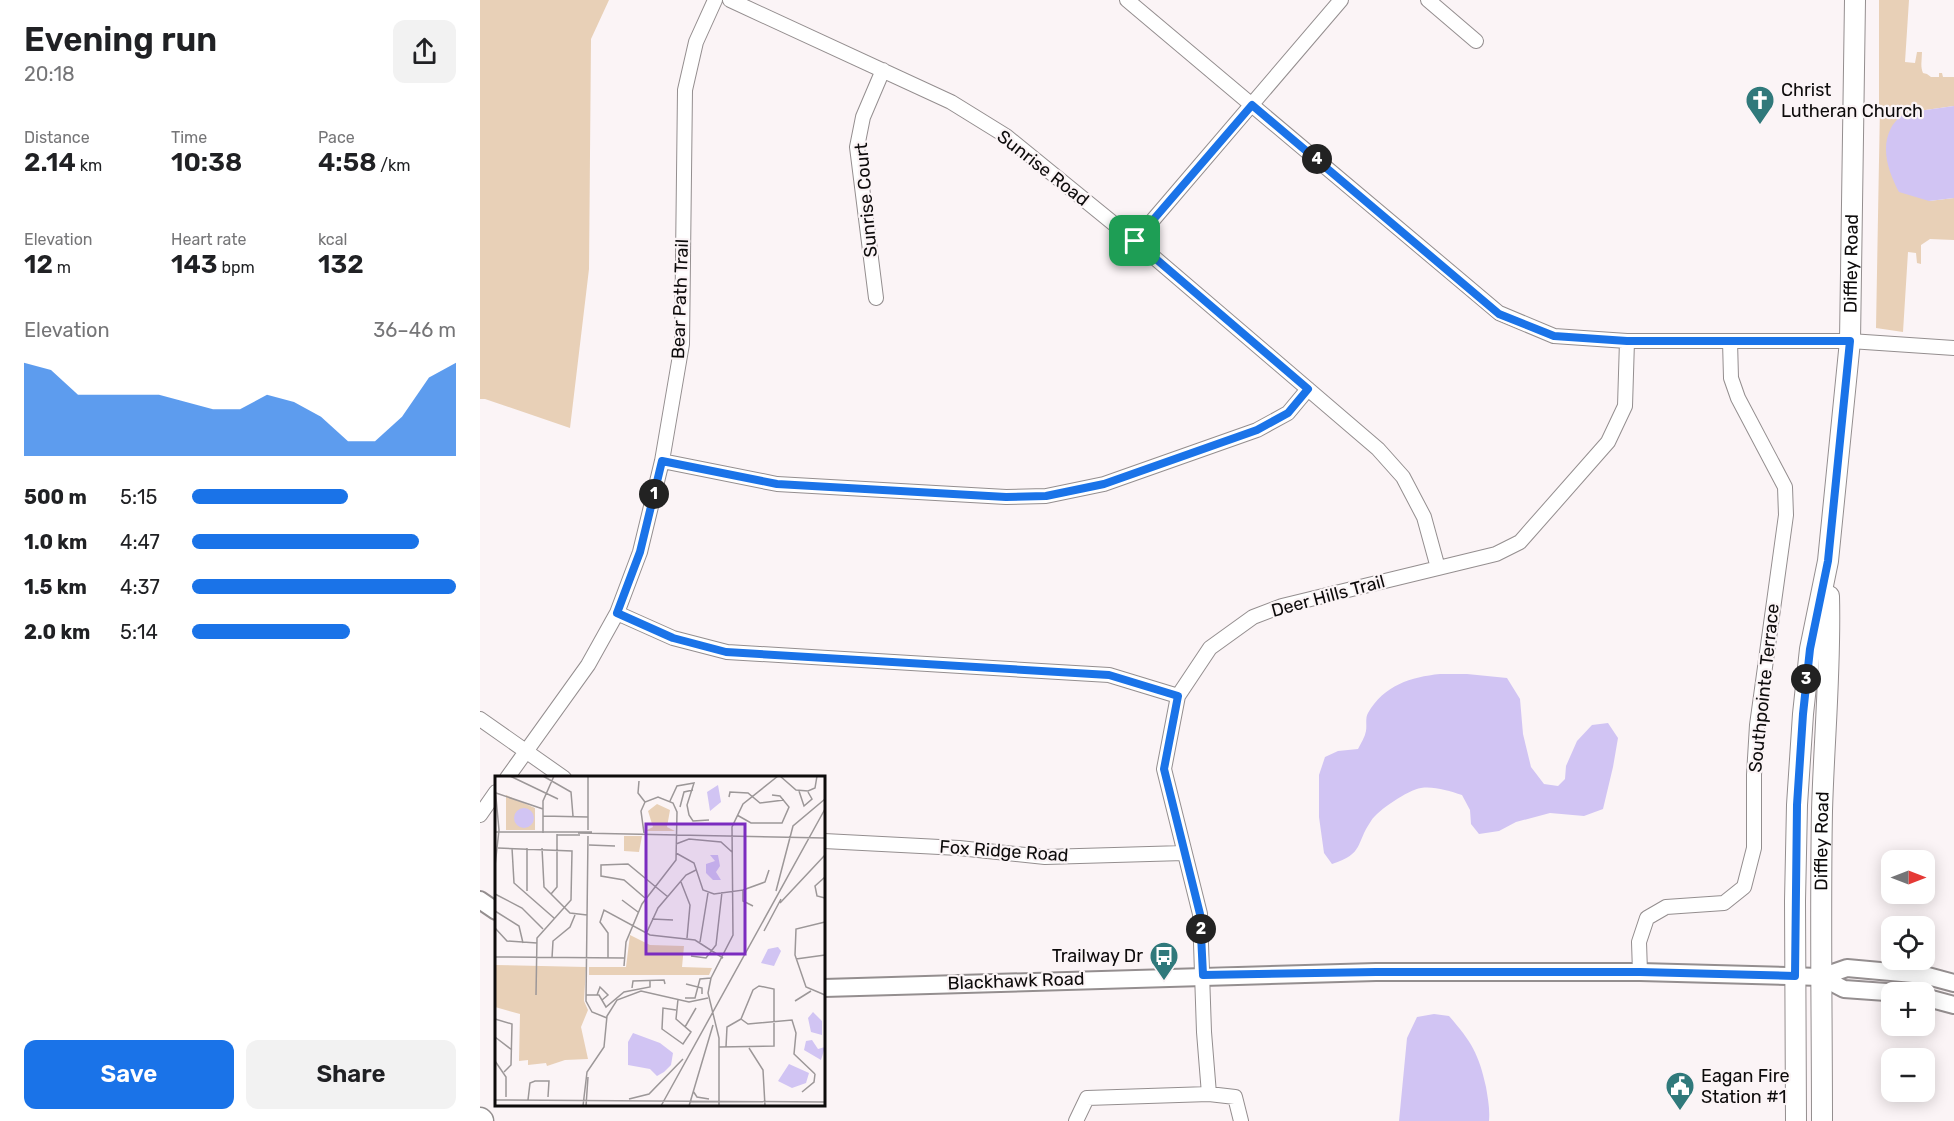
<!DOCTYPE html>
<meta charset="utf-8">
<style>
:root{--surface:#fff;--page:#f2f2f2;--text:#202124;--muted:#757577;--accent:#1a73e8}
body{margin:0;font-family:Rubik,sans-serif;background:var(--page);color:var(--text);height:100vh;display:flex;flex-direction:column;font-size:22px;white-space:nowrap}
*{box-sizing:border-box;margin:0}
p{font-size:20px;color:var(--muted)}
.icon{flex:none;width:33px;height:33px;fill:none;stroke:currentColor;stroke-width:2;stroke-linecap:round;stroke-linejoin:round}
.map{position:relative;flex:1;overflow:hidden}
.panel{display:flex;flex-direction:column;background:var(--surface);width:480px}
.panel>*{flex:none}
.needle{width:39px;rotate:90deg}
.fabs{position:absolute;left:1401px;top:850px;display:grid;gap:12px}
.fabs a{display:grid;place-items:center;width:54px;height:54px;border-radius:12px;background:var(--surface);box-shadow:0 3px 15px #0003;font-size:30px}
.pin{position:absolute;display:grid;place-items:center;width:51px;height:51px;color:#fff;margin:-26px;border-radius:12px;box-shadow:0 3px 9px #0006}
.km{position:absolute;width:30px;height:30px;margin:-15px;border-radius:50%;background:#222;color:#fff;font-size:16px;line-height:30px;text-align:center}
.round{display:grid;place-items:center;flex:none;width:63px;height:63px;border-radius:12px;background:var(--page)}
.overview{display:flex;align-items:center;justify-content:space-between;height:102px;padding:0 24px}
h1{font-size:33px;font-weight:600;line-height:45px}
.stats{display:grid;grid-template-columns:repeat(3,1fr);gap:9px;height:102px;padding:6px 24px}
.stats div{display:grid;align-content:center}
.stats b{font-size:26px;font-weight:600}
.stats small{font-size:16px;font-weight:400}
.stats p{font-size:16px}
.chart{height:168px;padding:12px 24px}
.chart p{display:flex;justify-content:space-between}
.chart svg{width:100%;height:108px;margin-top:6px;fill:var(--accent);opacity:.7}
.primary-button{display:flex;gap:12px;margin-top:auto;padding:12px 24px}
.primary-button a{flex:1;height:69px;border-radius:12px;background:var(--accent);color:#fff;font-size:24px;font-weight:600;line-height:69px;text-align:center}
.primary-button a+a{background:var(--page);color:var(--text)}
ul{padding:0 24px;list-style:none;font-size:20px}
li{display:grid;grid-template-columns:96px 72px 1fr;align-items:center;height:45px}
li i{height:15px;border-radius:8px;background:var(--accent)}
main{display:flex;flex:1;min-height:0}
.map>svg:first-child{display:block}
</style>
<main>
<section class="panel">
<div class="overview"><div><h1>Evening run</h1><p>20:18</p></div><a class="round"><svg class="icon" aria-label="share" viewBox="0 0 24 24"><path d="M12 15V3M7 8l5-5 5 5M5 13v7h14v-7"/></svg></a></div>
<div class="stats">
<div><p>Distance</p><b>2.14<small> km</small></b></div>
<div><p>Time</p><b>10:38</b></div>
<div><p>Pace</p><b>4:58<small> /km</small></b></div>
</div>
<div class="stats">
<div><p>Elevation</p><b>12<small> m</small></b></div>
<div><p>Heart rate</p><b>143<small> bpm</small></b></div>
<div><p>kcal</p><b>132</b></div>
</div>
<div class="chart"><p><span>Elevation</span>36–46 m</p>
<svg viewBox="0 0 160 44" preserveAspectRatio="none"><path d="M0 44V6L10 9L20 19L30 19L40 19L50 19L60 22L70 25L80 25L90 19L100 22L110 28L120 38L130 38L140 28L150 12L160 6V44z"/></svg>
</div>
<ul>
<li><b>500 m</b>5:15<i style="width:59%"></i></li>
<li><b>1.0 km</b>4:47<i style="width:86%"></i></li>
<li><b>1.5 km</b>4:37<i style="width:100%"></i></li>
<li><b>2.0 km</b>5:14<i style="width:60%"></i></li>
</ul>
<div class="primary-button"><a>Save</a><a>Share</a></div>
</section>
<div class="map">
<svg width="1474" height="1121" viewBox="0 0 1474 1121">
<rect width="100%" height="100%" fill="#fbf4f6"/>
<!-- green -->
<path fill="#e8d0b7" d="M 0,0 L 129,0 L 111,39 L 109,269 L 90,428 L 5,399 L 0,399 Z
M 1399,0 L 1429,0 L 1425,62 L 1435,63 L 1437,52 L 1442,52 C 1442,59 1440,66 1443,73 L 1447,74 L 1451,77 L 1459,77 L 1459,73 L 1462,73 L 1463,77 L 1474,77 L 1474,106 L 1424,113 L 1449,201 L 1474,198 L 1474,240 L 1450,239 L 1441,245 L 1441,264 L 1437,263 L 1436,253 L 1428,252 L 1423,332 L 1396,328 L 1400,105 L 1399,104 Z"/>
<!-- water -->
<path fill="#d1c4f3" d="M 1474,106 L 1474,198 L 1449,201 L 1419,192 C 1409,173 1400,149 1411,128 C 1414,122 1420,117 1424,113 Z
M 960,674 L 987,674 L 1027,678 L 1040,699 L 1043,734 L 1051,767 L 1064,784 L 1078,786 L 1085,779 L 1086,766 L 1097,741 L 1112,725 L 1128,723 L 1138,738 L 1133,767 L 1123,809 L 1104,816 L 1070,813 L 1036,822 L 1019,831 L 999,834 L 991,824 L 990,810 L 982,795 C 969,791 954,786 941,788 C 928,790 898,810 891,821 C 875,844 885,853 852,864 L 844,853 L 839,817 L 839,775 L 845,757 L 858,751 L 878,749 C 881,743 885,737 886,731 C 887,725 885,718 888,713 C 904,685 931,677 960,674 Z
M 954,1014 L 969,1016 C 991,1041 999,1054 1006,1087 C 1008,1099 1010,1109 1009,1121 L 919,1121 L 927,1038 L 937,1017 Z"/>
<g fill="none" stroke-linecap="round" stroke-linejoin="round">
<!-- minor casing -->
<g stroke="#948e8f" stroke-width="16">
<path id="minor" d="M 250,0 L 471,102 L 526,136 L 655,241 L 898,449 L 923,477 L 944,517 L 958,568
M 647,0 L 1019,313 L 1074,336 L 1147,341 L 1370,341 L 1474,348
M 948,0 L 996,41
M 655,241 L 861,0
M 396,298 L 377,147 L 383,117 L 403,70
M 182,461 L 297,484 L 526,497 L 566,496 L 624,484 L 777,430 L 808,413 L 828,389
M 137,613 L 193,638 L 247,652 L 629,675 L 698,696
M 0,719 L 84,778
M 27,778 L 108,665 L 137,613 L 160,552 L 182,461 L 202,344 L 205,90 L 216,42 L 235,0
M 0,815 L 16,792
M 344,841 L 479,848 L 565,857 L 704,853
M 1160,972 L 1159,942 L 1167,918 L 1186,907 L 1244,903 L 1264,887 L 1274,848 L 1274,775 L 1277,725 L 1306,515 L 1305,487 L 1258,398 L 1251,378 L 1250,341
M 729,1094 L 755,1097 L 761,1121
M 596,1121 L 607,1098 L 729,1094 L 724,1032 L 720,914 L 684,769 L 698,696 L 730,648 L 773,617 L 802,606 L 1016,554 L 1040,542 L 1128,442 L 1145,406 L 1147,341"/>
</g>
<!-- tertiary casing -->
<g stroke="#948e8f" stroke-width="20">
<path id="tertiary" d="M 0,900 L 16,911
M 1341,977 L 1364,989 L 1420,993
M 344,988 L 896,972 L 1160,972 L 1341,977 L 1367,968 L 1444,975 L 1474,983
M 1444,997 L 1474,1005"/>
</g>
<!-- secondary casing -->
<g stroke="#948e8f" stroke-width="22">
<g id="secondary">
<path id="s1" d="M 1316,1121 L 1315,901 L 1317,805 L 1323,714 L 1330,649 L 1348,561 L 1370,341 L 1375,0"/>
<path id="s2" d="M 1342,1121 C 1342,1018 1340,914 1342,811 C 1344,739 1351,668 1349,596"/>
</g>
</g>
<!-- motorway casing -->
<g stroke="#948e8f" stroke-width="27">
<path id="motorway" d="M 0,1120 L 1,1121"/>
</g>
<!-- minor -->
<use href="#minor" stroke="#fff" stroke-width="14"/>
<!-- tertiary -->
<use href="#tertiary" stroke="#fff" stroke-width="16"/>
<!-- secondary -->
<use href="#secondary" stroke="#fff" stroke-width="20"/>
<!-- motorway -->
<use href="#motorway" stroke="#fff" stroke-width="24"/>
</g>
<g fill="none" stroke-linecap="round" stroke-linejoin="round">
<!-- route casing -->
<g stroke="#fff" stroke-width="12">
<path id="route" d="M 772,105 L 1019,314 L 1074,336 L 1147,341 L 1370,341 L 1348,561 L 1330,649 L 1323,714 L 1317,805 L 1315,976 L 1160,972 L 896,972 L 723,975 L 720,914 L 684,769 L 698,696 L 629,675 L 246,652 L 193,638 L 137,613 L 160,552 L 182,461 L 297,484 L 526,497 L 566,496 L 624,484 L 777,430 L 808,413 L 828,389 L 655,241 Z"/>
</g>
<!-- route -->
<use href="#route" stroke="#1a73e8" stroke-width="8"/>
</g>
<!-- icons -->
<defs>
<g id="church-pin" transform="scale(1.5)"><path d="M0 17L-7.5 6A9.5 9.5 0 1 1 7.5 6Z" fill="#30797b" stroke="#fbf4f6"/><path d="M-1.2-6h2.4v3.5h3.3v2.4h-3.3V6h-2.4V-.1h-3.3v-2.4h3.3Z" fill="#fff"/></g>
<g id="bus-pin" transform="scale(1.5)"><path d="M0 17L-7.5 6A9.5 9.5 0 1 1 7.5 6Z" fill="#30797b" stroke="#fbf4f6"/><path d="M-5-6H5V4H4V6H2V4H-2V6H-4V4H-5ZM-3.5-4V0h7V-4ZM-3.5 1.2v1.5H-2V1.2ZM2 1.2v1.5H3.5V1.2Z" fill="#fff"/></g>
<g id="civic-pin" transform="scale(1.5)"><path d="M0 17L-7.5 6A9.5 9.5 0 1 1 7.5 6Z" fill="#30797b" stroke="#fbf4f6"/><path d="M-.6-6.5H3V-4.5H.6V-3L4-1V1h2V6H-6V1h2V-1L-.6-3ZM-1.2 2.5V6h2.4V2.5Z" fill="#fff"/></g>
</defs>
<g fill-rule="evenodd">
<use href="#church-pin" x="1280" y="100"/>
<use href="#bus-pin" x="684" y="956"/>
<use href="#civic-pin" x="1200" y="1086"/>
</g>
<g text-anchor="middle" stroke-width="4.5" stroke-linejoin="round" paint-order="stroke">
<!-- poi labels -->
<g font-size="18" fill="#0d0b0b" stroke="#fbf4f6" text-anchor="start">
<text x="1301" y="96">Christ<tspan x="1301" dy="21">Lutheran Church</tspan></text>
<text x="663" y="962" text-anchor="end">Trailway Dr</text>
<text x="1221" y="1082">Eagan Fire<tspan x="1221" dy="21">Station #1</tspan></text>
</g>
<!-- street labels -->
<g font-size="18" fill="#0d0b0b" stroke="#fbf4f6">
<text transform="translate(563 168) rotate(38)" y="6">Sunrise Road</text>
<text transform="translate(386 200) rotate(-95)" y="6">Sunrise Court</text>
<text dy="6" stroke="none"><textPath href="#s1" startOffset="861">Diffley Road</textPath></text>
<text transform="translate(200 299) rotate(-88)" y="6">Bear Path Trail</text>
<text transform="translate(848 596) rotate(-15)" y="6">Deer Hills Trail</text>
<text transform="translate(1284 688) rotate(-84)" y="6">Southpointe Terrace</text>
<text dy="6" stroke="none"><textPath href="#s2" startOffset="280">Diffley Road</textPath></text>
<text transform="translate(524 851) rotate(4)" y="6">Fox Ridge Road</text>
<text transform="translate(536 981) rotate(-2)" y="6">Blackhawk Road</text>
</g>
</g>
<!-- overview -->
<g transform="translate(15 776)">
<rect width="330" height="330" fill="#fbf4f6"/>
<path d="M 11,19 L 40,32 L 40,54 L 11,54 ZM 162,28 L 175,34 L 172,51 L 180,55 L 150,55 L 158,51 L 153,35 ZM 129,60 L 147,60 L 144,76 L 129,75 ZM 135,159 L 155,169 L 189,170 L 187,191 L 217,192 L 214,199 L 94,199 L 94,191 L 131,191 ZM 0,189 L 91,191 L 89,225 L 93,234 L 86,251 L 93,283 L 70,284 L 52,290 L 51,287 L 33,289 L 33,284 L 24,285 L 25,238 L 0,231 Z" fill="#e8d0b7"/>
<path d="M 223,9 L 226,26 L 215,35 L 212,16 ZM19 42a10 10 0 1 1 20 0a10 10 0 1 1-20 0ZM 215,79 L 223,79 L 225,90 L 221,96 L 226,104 L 218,104 L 211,97 L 211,88 L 220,85 ZM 283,171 L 286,175 L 279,190 L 266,187 L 273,173 ZM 318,236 L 327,245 L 327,259 L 316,256 L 313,242 ZM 138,257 L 165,267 L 178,277 L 176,289 L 169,296 L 162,300 L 155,293 L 133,289 L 133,266 ZM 317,264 L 323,273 L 330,271 L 326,284 L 309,274 L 311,265 ZM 294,288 L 314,297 L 311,307 L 297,312 L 283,305 Z" fill="#d1c4f3"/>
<path fill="none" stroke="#9c9798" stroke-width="1.5" d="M 15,0 L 63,23M 48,0 L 76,16 L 78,40M 93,0 L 93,54M 285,0 L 301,14 L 313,15 L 320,12 L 322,0M 144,5 L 143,17 L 150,26M 0,11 L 4,54 L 0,90M 304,15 L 309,30 L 317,23 L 313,16M 1,17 L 48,33M 234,21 L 235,16 L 253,17 L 265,27 L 289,24M 175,25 L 182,10 L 199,7 L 192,29 L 194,39 L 198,45 L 214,44M 185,31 L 189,16 L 198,14M 242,39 L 256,47 L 287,47 L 294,31 L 285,20 L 277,19M 48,40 L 93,41M 0,56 L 97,56M 48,57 L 48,25 L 59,0M 83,57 L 330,62M 62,59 L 85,59M 93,60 L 91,225 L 97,236 L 112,242M 181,68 L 194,63 L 226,66 L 237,76M 94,69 L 120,70M 3,72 L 77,75 L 76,124 L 42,162 L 41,219M 17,72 L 19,107 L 59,142M 47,72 L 49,111 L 75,137 L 92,139M 181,77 L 199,87 L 208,114 L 219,118 L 248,114 L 248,125 L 258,130M 330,101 L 320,110 L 322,120 L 330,122M 186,106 L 195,129 L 192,162M 248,114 L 270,106 L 274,94M 32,115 L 32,72M 281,115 L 298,50 L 330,23M 0,118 L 27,132 L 48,153M 56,118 L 62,111 L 62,58M 150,122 L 129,104 L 106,100 L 106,89 L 133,88 L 173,121M 127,124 L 143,136M 285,127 L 330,79M 0,135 L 24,150 L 28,167M 157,143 L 178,144M 330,146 L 301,153 L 300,179 L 311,211 L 330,219M 0,152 L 12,165 L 42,167M 269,155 L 286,123M 151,158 L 163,132 L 191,99 L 201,94M 205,166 L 213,117M 196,180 L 211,182 L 221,169 L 227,116M 0,181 L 129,182M 57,182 L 58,165 L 75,151 L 80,139M 113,182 L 113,157 L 105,146 L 109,134 L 155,159 L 200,164 L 228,182M 301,183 L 330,179M 129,190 L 131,166 L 147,128 L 181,84 L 182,36 L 178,27 L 163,21 L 150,26 L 146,35 L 149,57M 191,208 L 207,212 L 207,218M 137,212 L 138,205 L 169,204 L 170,208M 91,219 L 104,219 L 111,231 L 129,216 L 155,211 L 155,204M 102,219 L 105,211 L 113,219 L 107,224M 190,222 L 200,222 L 205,203 L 216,202M 300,225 L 316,215M 181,234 L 168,232 L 167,253 L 188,268 L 196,256 L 181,243 L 183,223M 0,243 L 17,248 L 16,289 L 9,296M 246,243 L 253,248 L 297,244 L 301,257 L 299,278 L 320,298M 190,251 L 201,232M 0,261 L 17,274M 224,271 L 279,270 L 279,213 L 264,210 L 258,214 L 246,243M 231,271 L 232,251 L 246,243M 254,272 L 268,294 L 270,330M 0,285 L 11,301 L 11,321M 198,315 L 202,321 L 214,323M 307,316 L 319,306 L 320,298M 134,323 L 154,318 L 188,283M 0,324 L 330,326M 33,324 L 35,307 L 40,305 L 54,305 L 53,321M 88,330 L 92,296 L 109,271 L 112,240 L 122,224 L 146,215 L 194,226 L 213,222M 91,330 L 93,301M 166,330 L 330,33M 194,330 L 218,249M 224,330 L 224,262 L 213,217 L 216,202 L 238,159 L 237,51 L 248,28 L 283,0"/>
<path fill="#7b2cbf" fill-opacity="0.15" stroke="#7b2cbf" stroke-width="3" d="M 151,48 L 250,48 L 250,178 L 151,178 Z"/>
<rect width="330" height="330" fill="none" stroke="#0d0b0b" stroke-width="3"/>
</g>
</svg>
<div class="fabs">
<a><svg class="needle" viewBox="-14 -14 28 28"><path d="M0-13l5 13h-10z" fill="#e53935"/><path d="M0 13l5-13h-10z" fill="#757577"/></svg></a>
<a><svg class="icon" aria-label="locate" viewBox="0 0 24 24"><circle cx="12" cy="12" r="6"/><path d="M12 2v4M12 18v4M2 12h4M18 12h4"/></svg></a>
<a>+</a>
<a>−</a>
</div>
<div class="pin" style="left:655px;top:241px;background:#1e9e55"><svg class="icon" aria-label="arrive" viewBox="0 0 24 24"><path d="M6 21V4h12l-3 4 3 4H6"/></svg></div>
<b class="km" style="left:174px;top:494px">1</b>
<b class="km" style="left:721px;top:929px">2</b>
<b class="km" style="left:1326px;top:679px">3</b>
<b class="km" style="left:837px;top:159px">4</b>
</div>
</main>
